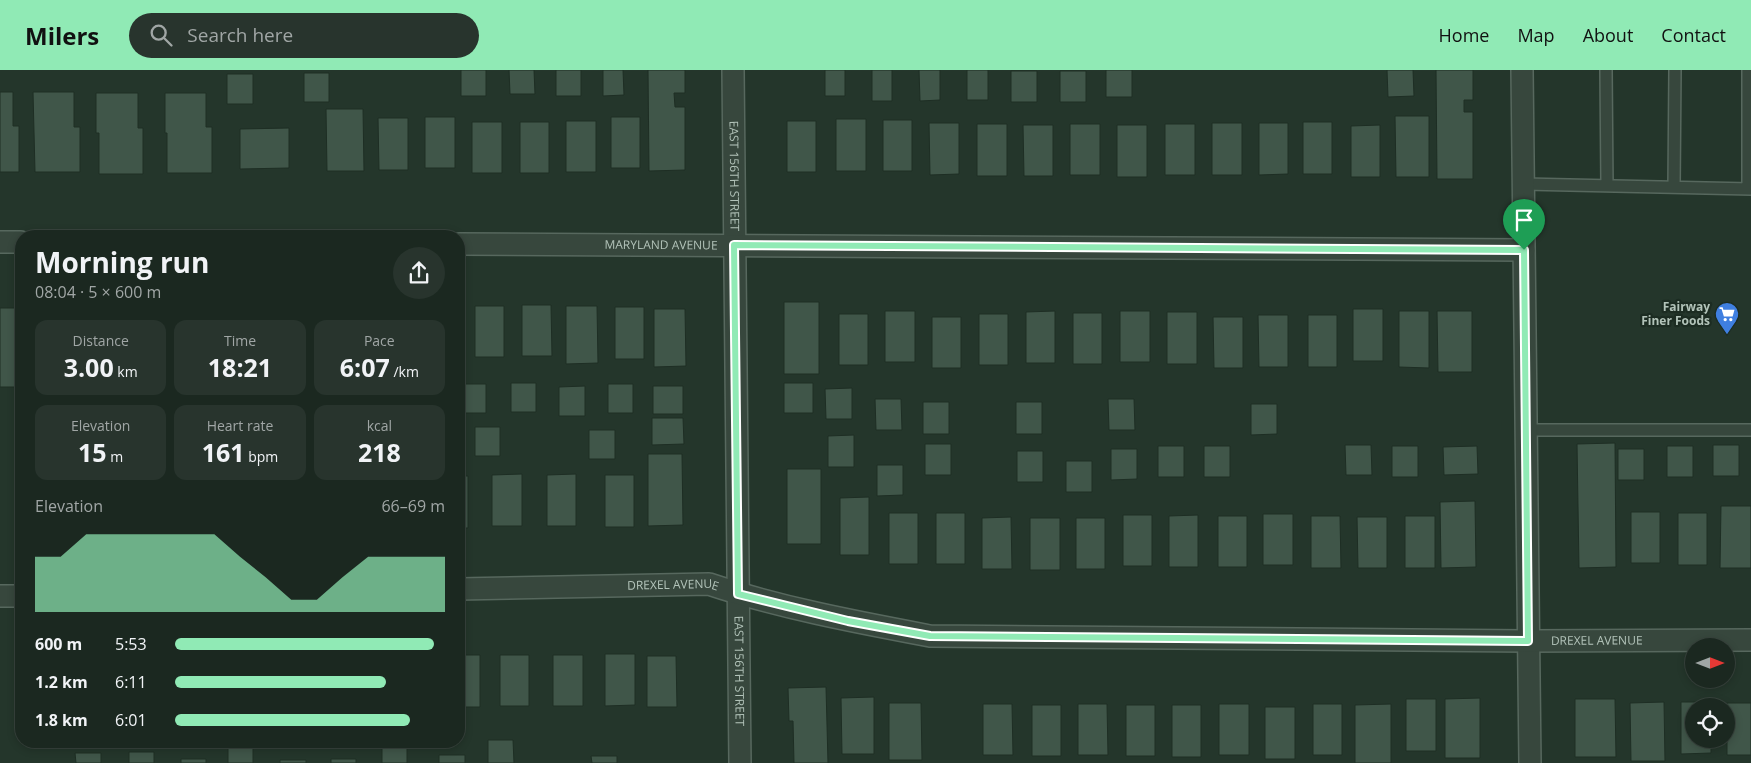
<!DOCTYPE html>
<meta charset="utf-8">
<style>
:root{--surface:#1b2820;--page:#28342d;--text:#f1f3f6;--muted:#a0a6a5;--line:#39443e;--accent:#90eab5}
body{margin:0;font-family:"Open Sans",sans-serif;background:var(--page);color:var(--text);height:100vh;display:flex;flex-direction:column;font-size:19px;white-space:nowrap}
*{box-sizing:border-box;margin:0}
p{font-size:16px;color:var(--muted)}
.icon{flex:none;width:28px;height:28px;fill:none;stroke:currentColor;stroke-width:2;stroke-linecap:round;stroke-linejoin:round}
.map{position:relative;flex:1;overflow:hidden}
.sheet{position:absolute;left:15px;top:160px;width:450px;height:518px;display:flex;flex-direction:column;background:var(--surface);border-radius:20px;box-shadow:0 2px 8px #0003,0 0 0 1px var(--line)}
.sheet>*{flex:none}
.needle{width:32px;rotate:90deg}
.buttons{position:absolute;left:1685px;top:568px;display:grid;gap:10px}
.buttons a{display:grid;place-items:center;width:50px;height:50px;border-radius:50%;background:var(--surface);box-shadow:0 2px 8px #0003,0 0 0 1px var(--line);font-size:25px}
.pin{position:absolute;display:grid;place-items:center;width:42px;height:42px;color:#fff;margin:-51px -21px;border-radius:50% 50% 50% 0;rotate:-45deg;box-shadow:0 0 5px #0007}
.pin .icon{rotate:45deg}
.round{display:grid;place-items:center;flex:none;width:52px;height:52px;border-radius:26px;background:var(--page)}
.overview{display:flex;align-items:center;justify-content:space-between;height:85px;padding:0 20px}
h1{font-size:28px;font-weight:700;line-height:38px}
.stats{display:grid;grid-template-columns:repeat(3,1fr);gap:8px;height:85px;padding:5px 20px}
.stats div{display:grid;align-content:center;border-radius:12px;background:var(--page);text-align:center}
.stats b{font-size:25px;font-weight:700}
.stats small{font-size:14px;font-weight:400}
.stats p{font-size:14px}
.chart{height:140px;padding:10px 20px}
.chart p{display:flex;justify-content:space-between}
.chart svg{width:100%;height:90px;margin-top:5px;fill:var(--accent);opacity:.7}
ul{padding:0 20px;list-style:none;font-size:16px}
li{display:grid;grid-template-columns:80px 60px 1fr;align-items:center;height:38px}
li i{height:12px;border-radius:6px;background:var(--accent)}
header{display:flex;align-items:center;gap:30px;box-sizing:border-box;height:70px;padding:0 25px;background:var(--accent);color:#111}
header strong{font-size:24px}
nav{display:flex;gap:28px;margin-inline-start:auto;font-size:18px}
.search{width:350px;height:45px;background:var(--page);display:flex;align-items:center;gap:12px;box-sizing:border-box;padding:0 18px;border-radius:28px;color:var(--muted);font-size:19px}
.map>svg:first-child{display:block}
</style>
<header>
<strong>Milers</strong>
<div class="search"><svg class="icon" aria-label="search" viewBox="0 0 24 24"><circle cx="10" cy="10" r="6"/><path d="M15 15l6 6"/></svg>Search here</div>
<nav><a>Home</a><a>Map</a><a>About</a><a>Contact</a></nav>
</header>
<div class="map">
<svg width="1751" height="693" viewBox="0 0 1751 693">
<rect width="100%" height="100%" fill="#24362b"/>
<!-- building -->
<path fill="#405649" stroke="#1e2e24" d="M 461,0 L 486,0 L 486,26 L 461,26 Z
M 509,0 L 534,0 L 535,24 L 510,24 Z
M 556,0 L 581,0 L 581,26 L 556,26 Z
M 603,0 L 623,0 L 624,25 L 603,26 Z
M 648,0 L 685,0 L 685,23 L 674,23 L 675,37 L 685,37 L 685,100 L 649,101 Z
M 825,0 L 845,0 L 845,26 L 825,26 Z
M 872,0 L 892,0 L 892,31 L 872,31 Z
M 919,0 L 940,0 L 940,30 L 920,31 Z
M 967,0 L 988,0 L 988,30 L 967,30 Z
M 1106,0 L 1132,0 L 1132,27 L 1106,27 Z
M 1387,0 L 1413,0 L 1414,26 L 1388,27 Z
M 1436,0 L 1473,0 L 1473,30 L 1464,30 L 1464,42 L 1473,42 L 1473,109 L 1437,109 Z
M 1011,1 L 1037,1 L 1037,32 L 1011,32 Z
M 1060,1 L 1086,1 L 1086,32 L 1060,32 Z
M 304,3 L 329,3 L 329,32 L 304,32 Z
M 227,4 L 253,4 L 253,34 L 227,34 Z
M 0,22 L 13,22 L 13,56 L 19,56 L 19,102 L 0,102 Z
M 33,22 L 74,22 L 74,57 L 80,57 L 80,102 L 35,102 Z
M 96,23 L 138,23 L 138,58 L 143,58 L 143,104 L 99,104 L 99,63 L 96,63 Z
M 165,23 L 206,23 L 206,57 L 212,57 L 212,103 L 167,103 L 167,63 L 165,63 Z
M 326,39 L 363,39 L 364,101 L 327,101 Z
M 1395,46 L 1429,46 L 1429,107 L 1396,107 Z
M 425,47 L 455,47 L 455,98 L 425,98 Z
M 611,47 L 640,47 L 640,98 L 611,98 Z
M 378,48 L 408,48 L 408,100 L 379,100 Z
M 836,49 L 866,49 L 866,101 L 836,101 Z
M 883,50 L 912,50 L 912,101 L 883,101 Z
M 566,51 L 596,51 L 596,102 L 566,102 Z
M 787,51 L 816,51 L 816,102 L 787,102 Z
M 472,52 L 502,52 L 502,103 L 472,103 Z
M 520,52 L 549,52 L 549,103 L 520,103 Z
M 1303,52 L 1332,52 L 1332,104 L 1303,104 Z
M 929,53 L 959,53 L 959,104 L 930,105 Z
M 1212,53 L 1242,53 L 1242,105 L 1212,105 Z
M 1259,53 L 1288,53 L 1288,104 L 1259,105 Z
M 977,54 L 1007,54 L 1007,106 L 977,106 Z
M 1070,54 L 1100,54 L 1100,105 L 1070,105 Z
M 1165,54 L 1195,54 L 1195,105 L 1165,105 Z
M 1023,55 L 1053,55 L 1053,106 L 1024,106 Z
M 1117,55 L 1147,55 L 1147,107 L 1117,107 Z
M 1380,55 L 1380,107 L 1351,107 L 1351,56 Z
M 289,58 L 289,98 L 240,99 L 240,59 Z
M 784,232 L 819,232 L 819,304 L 784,304 Z
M 522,235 L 551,235 L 552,286 L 522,286 Z
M 475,236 L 504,236 L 504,287 L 475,287 Z
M 566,236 L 597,236 L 598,293 L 566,294 Z
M 615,237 L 644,237 L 644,289 L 615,289 Z
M 0,238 L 17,238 L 17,277 L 21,277 L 21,317 L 0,317 Z
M 654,239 L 685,239 L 686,296 L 654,297 Z
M 1353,239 L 1383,239 L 1383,291 L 1353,291 Z
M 885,241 L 915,241 L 915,292 L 885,292 Z
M 1055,241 L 1055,293 L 1026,293 L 1026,242 Z
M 1120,241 L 1150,241 L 1150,292 L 1120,292 Z
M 1399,241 L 1429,241 L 1429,298 L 1399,297 Z
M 1437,241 L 1472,241 L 1472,302 L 1438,302 Z
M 1167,242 L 1197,242 L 1197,294 L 1167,294 Z
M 1073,243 L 1102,243 L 1102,294 L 1073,294 Z
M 839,244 L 868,244 L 868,295 L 839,295 Z
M 979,244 L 1008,244 L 1008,295 L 979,295 Z
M 1258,245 L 1288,245 L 1288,297 L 1259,297 Z
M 1308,245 L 1337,245 L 1337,297 L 1308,297 Z
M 932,247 L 961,247 L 961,298 L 932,298 Z
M 1213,247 L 1243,247 L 1243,298 L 1214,298 Z
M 511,313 L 536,313 L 536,342 L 511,342 Z
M 784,313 L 813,313 L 813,343 L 784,343 Z
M 465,314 L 486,314 L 486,343 L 465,343 Z
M 608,314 L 633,314 L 633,343 L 608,343 Z
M 585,316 L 585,346 L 559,346 L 559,317 Z
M 653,316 L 683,316 L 683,344 L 653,344 Z
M 852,318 L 852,349 L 826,349 L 825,319 Z
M 875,329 L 901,329 L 902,360 L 876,360 Z
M 1108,329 L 1134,329 L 1135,360 L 1109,360 Z
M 923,332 L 949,332 L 949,364 L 923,364 Z
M 1016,332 L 1042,332 L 1042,364 L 1016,364 Z
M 1251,334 L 1277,334 L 1277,364 L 1251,365 Z
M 652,348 L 683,348 L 684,374 L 652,375 Z
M 475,357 L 500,357 L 500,386 L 475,386 Z
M 589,360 L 615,360 L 615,389 L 589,389 Z
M 854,365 L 854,397 L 828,397 L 828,366 Z
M 1615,373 L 1616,497 L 1579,498 L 1577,374 Z
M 925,374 L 951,374 L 951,405 L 925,405 Z
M 1345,375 L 1371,375 L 1372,405 L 1346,405 Z
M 1713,375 L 1739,375 L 1739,406 L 1713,406 Z
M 1158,376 L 1184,376 L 1184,407 L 1158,407 Z
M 1204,376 L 1230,376 L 1230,407 L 1204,407 Z
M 1392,376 L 1418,376 L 1418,407 L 1392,407 Z
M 1477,376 L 1478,404 L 1444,405 L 1443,377 Z
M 1667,376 L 1693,376 L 1693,407 L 1667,407 Z
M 1111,379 L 1137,379 L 1137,409 L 1111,410 Z
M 1618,379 L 1644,379 L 1644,410 L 1618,410 Z
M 1017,381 L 1043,381 L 1043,412 L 1017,412 Z
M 648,384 L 682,384 L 683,455 L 648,456 Z
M 1066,391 L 1092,391 L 1092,422 L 1066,422 Z
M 877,395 L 903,395 L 903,425 L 877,426 Z
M 787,399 L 821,399 L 821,474 L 787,474 Z
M 522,404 L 522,456 L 492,456 L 492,405 Z
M 576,404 L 576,456 L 547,456 L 547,405 Z
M 605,405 L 634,405 L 634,457 L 605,457 Z
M 459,406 L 468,406 L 468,458 L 459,458 Z
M 869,427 L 869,485 L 840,485 L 840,428 Z
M 1475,431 L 1476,497 L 1441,498 L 1440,432 Z
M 1721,436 L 1751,436 L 1751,498 L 1720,498 Z
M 1631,442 L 1660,442 L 1660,493 L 1631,493 Z
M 889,443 L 918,443 L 918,494 L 889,494 Z
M 936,443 L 965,443 L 965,494 L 936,494 Z
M 1678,443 L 1707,443 L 1707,495 L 1678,495 Z
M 1263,444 L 1293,444 L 1293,495 L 1263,495 Z
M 1123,445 L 1152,445 L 1152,496 L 1123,496 Z
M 1198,445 L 1198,497 L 1169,497 L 1169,446 Z
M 1218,446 L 1247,446 L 1247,497 L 1218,497 Z
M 1311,446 L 1340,446 L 1341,498 L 1311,498 Z
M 1405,446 L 1435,446 L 1435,498 L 1405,498 Z
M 1011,447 L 1012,499 L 982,499 L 982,448 Z
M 1357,447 L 1387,447 L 1387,498 L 1358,498 Z
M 1030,448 L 1060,448 L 1060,500 L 1030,500 Z
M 1076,448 L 1105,448 L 1105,499 L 1076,499 Z
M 605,584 L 635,584 L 635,635 L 605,636 Z
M 459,585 L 480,585 L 480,637 L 459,637 Z
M 500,585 L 529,585 L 529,636 L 500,636 Z
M 553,585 L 583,585 L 583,636 L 553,636 Z
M 647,586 L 676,586 L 677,637 L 647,637 Z
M 826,617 L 828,693 L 794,693 L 793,651 L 789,651 L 788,618 Z
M 874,627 L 874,684 L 842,684 L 841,628 Z
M 1480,628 L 1480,688 L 1445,688 L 1445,629 Z
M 1406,629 L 1436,629 L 1436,681 L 1406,681 Z
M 1575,629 L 1615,629 L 1616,687 L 1575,687 Z
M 1664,632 L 1665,691 L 1631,691 L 1630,633 Z
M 1681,632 L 1711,632 L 1711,636 L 1694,636 L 1694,669 L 1711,669 L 1711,683 L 1681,684 Z
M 889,633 L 921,633 L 922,690 L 889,690 Z
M 1727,633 L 1751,633 L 1751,685 L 1727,685 Z
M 983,634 L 1012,634 L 1013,685 L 983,685 Z
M 1078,634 L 1107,634 L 1108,685 L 1078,685 Z
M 1219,634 L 1249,634 L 1249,685 L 1219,685 Z
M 1313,634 L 1342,634 L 1342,685 L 1313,685 Z
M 1391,634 L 1391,693 L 1355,693 L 1355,635 Z
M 1032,635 L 1061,635 L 1061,686 L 1032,686 Z
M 1126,635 L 1155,635 L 1155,686 L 1126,686 Z
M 1172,635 L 1201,635 L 1201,687 L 1172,687 Z
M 1265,637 L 1295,637 L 1295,689 L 1265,689 Z
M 488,670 L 513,670 L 514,693 L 488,693 Z
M 228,671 L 253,671 L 253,693 L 228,693 Z
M 382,671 L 407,671 L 407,693 L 382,693 Z
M 129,682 L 154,682 L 154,693 L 129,693 Z
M 75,683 L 101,683 L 101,693 L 76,693 Z
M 439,685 L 465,685 L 465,693 L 439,693 Z
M 591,686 L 617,686 L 617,693 L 592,693 Z
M 181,689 L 206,689 L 206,693 L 181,693 Z
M 331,689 L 356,689 L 356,693 L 331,693 Z
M 280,690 L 306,690 L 306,693 L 280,693 Z"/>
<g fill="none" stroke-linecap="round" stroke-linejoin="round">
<!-- service casing -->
<g stroke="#57685e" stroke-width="14">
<path id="service" d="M 1606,0 L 1607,116
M 1748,0 L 1748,118
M 1523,114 L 1751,119
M 1674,117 L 1675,0
M 1526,360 L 1751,360"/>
</g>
<!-- minor casing -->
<g stroke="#57685e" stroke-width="24">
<g id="minor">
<path id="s1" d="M 733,0 L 740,693"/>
<path d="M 1522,0 L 1530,693"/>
<path d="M 0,172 L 21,172"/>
<path id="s2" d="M 459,174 L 1524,180"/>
<path id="s3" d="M 459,519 L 709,514 C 781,538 856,552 930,566 L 1528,571 L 1751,570"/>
<path d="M 0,526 L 21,526"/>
</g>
</g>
<!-- service -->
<use href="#service" stroke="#37473d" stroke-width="11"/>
<!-- minor -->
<use href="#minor" stroke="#37473d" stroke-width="21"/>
</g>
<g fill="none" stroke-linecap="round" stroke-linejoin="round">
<!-- route casing -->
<g stroke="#fff" stroke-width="10">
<path id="route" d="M 734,175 L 1524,180 L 1528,571 L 930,566 L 848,551 L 738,524 Z"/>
</g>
<!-- route -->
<use href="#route" stroke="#90eab5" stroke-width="6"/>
</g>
<!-- icons -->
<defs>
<g id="supermarket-pin" transform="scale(1.25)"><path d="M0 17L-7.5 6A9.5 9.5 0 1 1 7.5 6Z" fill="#3f7fe0" stroke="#1c2c22"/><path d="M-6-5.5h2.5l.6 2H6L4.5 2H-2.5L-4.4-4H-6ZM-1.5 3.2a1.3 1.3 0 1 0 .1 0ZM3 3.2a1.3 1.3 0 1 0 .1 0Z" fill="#fff"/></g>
</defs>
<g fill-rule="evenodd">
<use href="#supermarket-pin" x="1727" y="244"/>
</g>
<g text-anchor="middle" stroke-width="4.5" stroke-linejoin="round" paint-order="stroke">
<!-- street labels -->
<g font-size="12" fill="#b2c3b9" stroke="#1c2c22">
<text dy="4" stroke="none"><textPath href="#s1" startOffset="106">EAST 156TH STREET</textPath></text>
<text dy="4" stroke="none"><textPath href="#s2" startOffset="202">MARYLAND AVENUE</textPath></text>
<text dy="4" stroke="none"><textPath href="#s3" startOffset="214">DREXEL AVENUE</textPath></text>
<text dy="4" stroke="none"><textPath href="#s3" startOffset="1144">DREXEL AVENUE</textPath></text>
<text dy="4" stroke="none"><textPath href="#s1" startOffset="601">EAST 156TH STREET</textPath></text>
</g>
<!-- poi labels -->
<g font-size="12" font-weight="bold" fill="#b2c3b9" stroke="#1c2c22" text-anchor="end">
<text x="1710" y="241">Fairway<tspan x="1710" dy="14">Finer Foods</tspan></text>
</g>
</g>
</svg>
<div class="buttons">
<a><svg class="needle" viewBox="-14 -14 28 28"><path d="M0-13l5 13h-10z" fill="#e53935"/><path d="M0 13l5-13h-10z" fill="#a0a6a5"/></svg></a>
<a><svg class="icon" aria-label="locate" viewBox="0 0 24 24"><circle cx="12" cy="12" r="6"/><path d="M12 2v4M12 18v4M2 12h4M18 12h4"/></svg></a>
</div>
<div class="pin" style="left:1524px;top:180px;background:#1e9e55"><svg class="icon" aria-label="arrive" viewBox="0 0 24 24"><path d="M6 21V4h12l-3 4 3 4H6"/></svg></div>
<section class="sheet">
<div class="overview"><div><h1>Morning run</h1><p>08:04 · 5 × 600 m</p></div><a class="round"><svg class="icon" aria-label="share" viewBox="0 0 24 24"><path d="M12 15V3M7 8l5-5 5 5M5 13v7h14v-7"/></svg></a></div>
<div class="stats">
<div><p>Distance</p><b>3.00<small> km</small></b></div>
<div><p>Time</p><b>18:21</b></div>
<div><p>Pace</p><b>6:07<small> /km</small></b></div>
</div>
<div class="stats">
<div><p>Elevation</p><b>15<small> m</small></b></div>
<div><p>Heart rate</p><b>161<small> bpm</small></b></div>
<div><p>kcal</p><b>218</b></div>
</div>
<div class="chart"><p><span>Elevation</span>66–69 m</p>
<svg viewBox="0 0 160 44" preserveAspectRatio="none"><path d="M0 44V17L10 17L20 6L30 6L40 6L50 6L60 6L70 6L80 17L90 27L100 38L110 38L120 27L130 17L140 17L150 17L160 17V44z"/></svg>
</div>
<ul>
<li><b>600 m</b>5:53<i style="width:96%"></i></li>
<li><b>1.2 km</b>6:11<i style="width:78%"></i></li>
<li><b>1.8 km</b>6:01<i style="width:87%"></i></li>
</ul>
</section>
</div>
